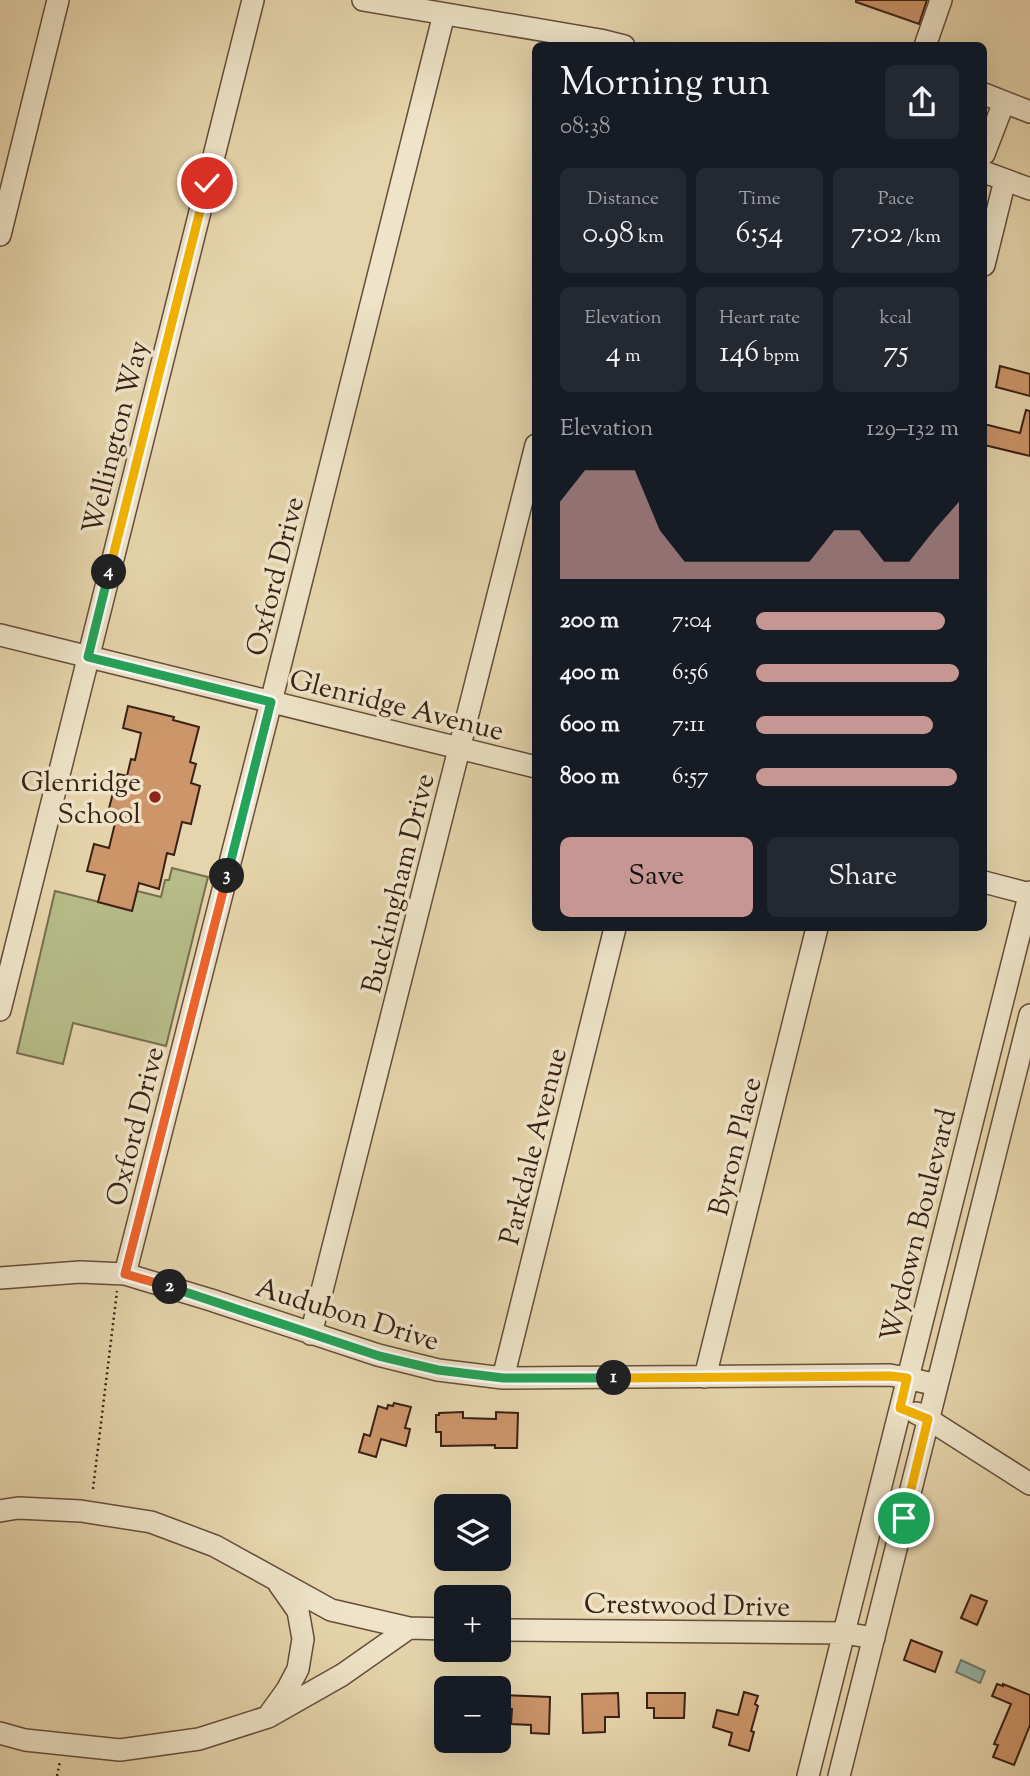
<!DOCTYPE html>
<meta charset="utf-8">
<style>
:root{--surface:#171b24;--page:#242831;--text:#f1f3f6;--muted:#9ea1a6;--accent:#c59692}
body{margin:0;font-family:"Sorts Mill Goudy",serif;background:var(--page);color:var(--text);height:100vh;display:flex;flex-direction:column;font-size:26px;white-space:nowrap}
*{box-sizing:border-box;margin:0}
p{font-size:23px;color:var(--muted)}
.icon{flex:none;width:38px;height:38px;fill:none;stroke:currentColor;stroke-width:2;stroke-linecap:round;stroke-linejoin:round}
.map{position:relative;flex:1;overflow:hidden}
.details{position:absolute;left:532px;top:42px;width:455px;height:889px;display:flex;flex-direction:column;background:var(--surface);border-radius:10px;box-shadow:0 7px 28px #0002}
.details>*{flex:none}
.buttons{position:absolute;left:434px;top:1494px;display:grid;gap:14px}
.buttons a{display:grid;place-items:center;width:77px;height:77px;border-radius:10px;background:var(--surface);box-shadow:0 7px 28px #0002;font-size:35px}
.pin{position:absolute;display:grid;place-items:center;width:60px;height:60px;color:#fff;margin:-30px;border:4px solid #fff;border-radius:50%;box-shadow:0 2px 7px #0007}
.km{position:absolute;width:35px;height:35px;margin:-18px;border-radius:50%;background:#222;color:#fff;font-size:19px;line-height:35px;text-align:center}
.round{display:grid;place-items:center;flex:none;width:74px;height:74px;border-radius:10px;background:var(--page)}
.summary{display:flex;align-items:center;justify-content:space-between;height:119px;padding:0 28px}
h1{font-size:38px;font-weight:600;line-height:52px}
.stats{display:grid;grid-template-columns:repeat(3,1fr);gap:10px;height:119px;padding:7px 28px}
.stats div{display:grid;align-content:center;border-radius:10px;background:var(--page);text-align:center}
.stats b{font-size:30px;font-weight:600}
.stats small{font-size:19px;font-weight:400}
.stats p{font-size:19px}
.chart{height:196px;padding:14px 28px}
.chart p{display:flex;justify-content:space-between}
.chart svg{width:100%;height:126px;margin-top:7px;fill:var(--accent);opacity:.7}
.primary-button{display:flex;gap:14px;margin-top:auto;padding:14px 28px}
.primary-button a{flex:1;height:80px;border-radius:10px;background:var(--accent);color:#111;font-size:28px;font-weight:600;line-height:80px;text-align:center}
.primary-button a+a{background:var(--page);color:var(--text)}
ul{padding:0 28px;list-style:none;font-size:23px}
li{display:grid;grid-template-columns:112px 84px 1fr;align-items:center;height:52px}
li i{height:18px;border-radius:9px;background:var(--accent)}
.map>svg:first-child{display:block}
</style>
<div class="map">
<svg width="1030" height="1776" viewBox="0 0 1030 1776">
<rect width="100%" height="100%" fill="#e6d5ac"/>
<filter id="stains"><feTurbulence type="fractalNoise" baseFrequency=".00286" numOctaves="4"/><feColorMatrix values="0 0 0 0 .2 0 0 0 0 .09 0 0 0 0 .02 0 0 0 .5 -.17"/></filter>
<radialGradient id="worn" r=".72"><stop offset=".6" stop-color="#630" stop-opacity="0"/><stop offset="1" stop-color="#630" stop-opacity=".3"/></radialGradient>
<!-- green -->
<path fill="#b6bd89" stroke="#786f50" stroke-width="2" d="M 172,868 L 208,877 L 166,1046 L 73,1023 L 63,1064 L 17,1053 L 55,891 L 132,910 L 137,891 L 161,897 L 165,880 L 169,880 Z"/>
<!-- water -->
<path fill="#96b8ab" stroke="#717c6f" stroke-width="2" d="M 961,1660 L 985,1671 L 980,1683 L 956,1672 Z"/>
<!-- building -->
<path fill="#cc956a" stroke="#3a2116" stroke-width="2" d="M 856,0 L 927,0 L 919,24 L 856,2 Z
M 1000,366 L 1030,374 L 1030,396 L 996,387 Z
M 1026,410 L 1030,411 L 1030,456 L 984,445 L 984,424 L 1020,433 Z
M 128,706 L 174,717 L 173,720 L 199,727 L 190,762 L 196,764 L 191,783 L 200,786 L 191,824 L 182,822 L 174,855 L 167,853 L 159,889 L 139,883 L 132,911 L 98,902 L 105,875 L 87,871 L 94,844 L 109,848 L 117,815 L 108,812 L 118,774 L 127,776 L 131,759 L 135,760 L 141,733 L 123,728 Z
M 394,1403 L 411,1407 L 405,1428 L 410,1429 L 406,1446 L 381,1439 L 376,1457 L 359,1452 L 364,1434 L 370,1436 L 378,1406 L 387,1409 L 388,1405 L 393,1406 Z
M 463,1412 L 463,1418 L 496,1419 L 496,1412 L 518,1413 L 517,1448 L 495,1448 L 495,1445 L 441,1446 L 441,1432 L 436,1432 L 436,1415 L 439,1415 L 439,1413 Z
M 971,1595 L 987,1601 L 977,1625 L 961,1618 Z
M 911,1640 L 942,1652 L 935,1672 L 904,1660 Z
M 997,1684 L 1003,1686 L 1003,1684 L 1030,1695 L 1030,1725 L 1014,1765 L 993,1757 L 998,1745 L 994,1744 L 1011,1704 L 992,1696 Z
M 744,1692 L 758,1696 L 755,1704 L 758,1706 L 751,1731 L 754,1732 L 749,1751 L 729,1745 L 732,1733 L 713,1727 L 717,1710 L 738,1715 Z
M 618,1693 L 619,1717 L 605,1717 L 605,1732 L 583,1733 L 582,1694 Z
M 647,1693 L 685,1693 L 684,1718 L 654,1718 L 654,1708 L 647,1708 Z
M 504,1695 L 550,1697 L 549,1734 L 531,1733 L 531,1725 L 511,1724 L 512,1709 L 504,1709 L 500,1702 Z"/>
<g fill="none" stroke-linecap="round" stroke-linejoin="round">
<!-- minor casing -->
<g stroke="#654e3c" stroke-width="24">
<path id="minor" d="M 363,0 L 600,40 L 624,46
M 925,46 L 941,0
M 984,94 L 1030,112
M 984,154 L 1004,102
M 984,172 L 1030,189
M 0,235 L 58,0
M 984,265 L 1005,180
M 0,635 L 536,767
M 984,882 L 1030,894
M 0,1010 L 253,0
M 125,1274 L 271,702 L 444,14
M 0,1278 L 80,1272 L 125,1274 L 211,1300 L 378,1355 L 438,1370 L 503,1378 L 890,1375 L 907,1378 L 937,1385
M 311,1334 L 536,445
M 705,1377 L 817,928
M 503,1378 L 615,928
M 916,1413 L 928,1419 L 1030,1484
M 0,1511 L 18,1508 L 81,1511 L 151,1522 L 215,1546 L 331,1610 L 409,1628 L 446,1629
M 499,1630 L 844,1633 L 874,1638
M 271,1712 L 287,1690 L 298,1669 L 303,1639 L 298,1611 L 279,1584
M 0,1733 L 25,1740 L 120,1750 L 199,1739 L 268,1717 L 342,1675 L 409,1628
M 808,1776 L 1030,892
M 839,1776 L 1030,1015"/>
</g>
<!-- path -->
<path stroke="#3a2116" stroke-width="2.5" stroke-dasharray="2 3.5" stroke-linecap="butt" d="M 93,1489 L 117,1291
M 57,1776 L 60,1761"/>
<!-- minor -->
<use href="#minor" stroke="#efe4c9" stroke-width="21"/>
</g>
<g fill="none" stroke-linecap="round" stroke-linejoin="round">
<!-- split-1 casing -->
<g stroke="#fff" stroke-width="14">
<path id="split-1" d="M 614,1378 L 890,1376 L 907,1378 L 900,1408 L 928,1419 L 904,1518"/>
</g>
<!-- split-2 casing -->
<g stroke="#fff" stroke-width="14">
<path id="split-2" d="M 170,1287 L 379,1356 L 438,1370 L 503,1378 L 614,1378"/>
</g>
<!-- split-3 casing -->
<g stroke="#fff" stroke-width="14">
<path id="split-3" d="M 170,1287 L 125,1274 L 227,876"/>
</g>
<!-- split-4 casing -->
<g stroke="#fff" stroke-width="14">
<path id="split-4" d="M 109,572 L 88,657 L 271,702 L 227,876"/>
</g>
<!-- split-5 casing -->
<g stroke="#fff" stroke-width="14">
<path id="split-5" d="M 109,572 L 207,183"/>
</g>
<!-- split-1 -->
<use href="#split-1" stroke="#f5b400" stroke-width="9"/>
<!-- split-2 -->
<use href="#split-2" stroke="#22a559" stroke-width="9"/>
<!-- split-3 -->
<use href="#split-3" stroke="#f0652b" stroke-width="9"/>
<!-- split-4 -->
<use href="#split-4" stroke="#22a559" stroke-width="9"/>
<!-- split-5 -->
<use href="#split-5" stroke="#f5b400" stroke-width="9"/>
</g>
<!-- markers -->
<circle fill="#8f2418" stroke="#efe4c9" stroke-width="2.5" cx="155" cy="797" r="7"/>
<g text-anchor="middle" stroke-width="7" stroke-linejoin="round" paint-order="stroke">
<!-- street labels -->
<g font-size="28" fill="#3a2116" stroke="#efe4c9">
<text transform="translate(114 437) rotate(-76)" y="10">Wellington Way</text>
<text transform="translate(274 576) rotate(-76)" y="10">Oxford Drive</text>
<text transform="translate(397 704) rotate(14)" y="10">Glenridge Avenue</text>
<text transform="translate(397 883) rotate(-76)" y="10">Buckingham Drive</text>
<text transform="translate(134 1126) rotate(-76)" y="10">Oxford Drive</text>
<text transform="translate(532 1146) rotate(-76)" y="10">Parkdale Avenue</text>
<text transform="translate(734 1146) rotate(-76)" y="10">Byron Place</text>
<text transform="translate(917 1225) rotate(-76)" y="10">Wydown Boulevard</text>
<text transform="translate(348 1313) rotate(17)" y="10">Audubon Drive</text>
<text transform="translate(687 1604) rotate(1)" y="10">Crestwood Drive</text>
</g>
<!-- poi labels -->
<g font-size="28" fill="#3a2116" stroke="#efe4c9" text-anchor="end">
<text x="141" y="791">Glenridge<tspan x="141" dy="32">School</tspan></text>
</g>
</g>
<rect width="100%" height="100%" filter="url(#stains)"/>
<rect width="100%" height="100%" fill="url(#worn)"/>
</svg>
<div class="buttons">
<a><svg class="icon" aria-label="layers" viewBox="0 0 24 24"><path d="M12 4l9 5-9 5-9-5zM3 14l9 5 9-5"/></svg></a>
<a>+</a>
<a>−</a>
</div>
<div class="pin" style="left:904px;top:1518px;background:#1e9e55"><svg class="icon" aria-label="arrive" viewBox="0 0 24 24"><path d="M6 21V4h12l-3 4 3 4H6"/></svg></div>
<div class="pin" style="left:207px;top:183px;background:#d93025"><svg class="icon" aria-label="check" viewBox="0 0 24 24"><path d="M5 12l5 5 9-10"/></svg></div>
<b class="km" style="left:614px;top:1378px">1</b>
<b class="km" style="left:170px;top:1287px">2</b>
<b class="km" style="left:227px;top:876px">3</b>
<b class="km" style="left:109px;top:572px">4</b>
<section class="details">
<div class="summary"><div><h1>Morning run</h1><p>08:38</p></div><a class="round"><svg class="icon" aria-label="share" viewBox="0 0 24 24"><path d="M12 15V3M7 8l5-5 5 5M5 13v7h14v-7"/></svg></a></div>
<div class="stats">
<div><p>Distance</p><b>0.98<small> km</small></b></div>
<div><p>Time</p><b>6:54</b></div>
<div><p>Pace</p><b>7:02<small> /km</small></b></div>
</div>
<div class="stats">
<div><p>Elevation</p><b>4<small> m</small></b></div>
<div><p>Heart rate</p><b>146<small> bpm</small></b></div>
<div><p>kcal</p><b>75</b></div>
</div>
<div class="chart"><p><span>Elevation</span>129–132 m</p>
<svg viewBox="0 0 160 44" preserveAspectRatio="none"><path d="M0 44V17L10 6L20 6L30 6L40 27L50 38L60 38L70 38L80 38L90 38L100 38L110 27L120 27L130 38L140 38L150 27L160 17V44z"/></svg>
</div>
<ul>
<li><b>200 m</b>7:04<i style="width:93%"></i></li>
<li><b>400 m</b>6:56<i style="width:100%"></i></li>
<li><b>600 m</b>7:11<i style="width:87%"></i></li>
<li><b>800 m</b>6:57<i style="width:99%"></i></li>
</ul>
<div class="primary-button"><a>Save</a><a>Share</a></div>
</section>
</div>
